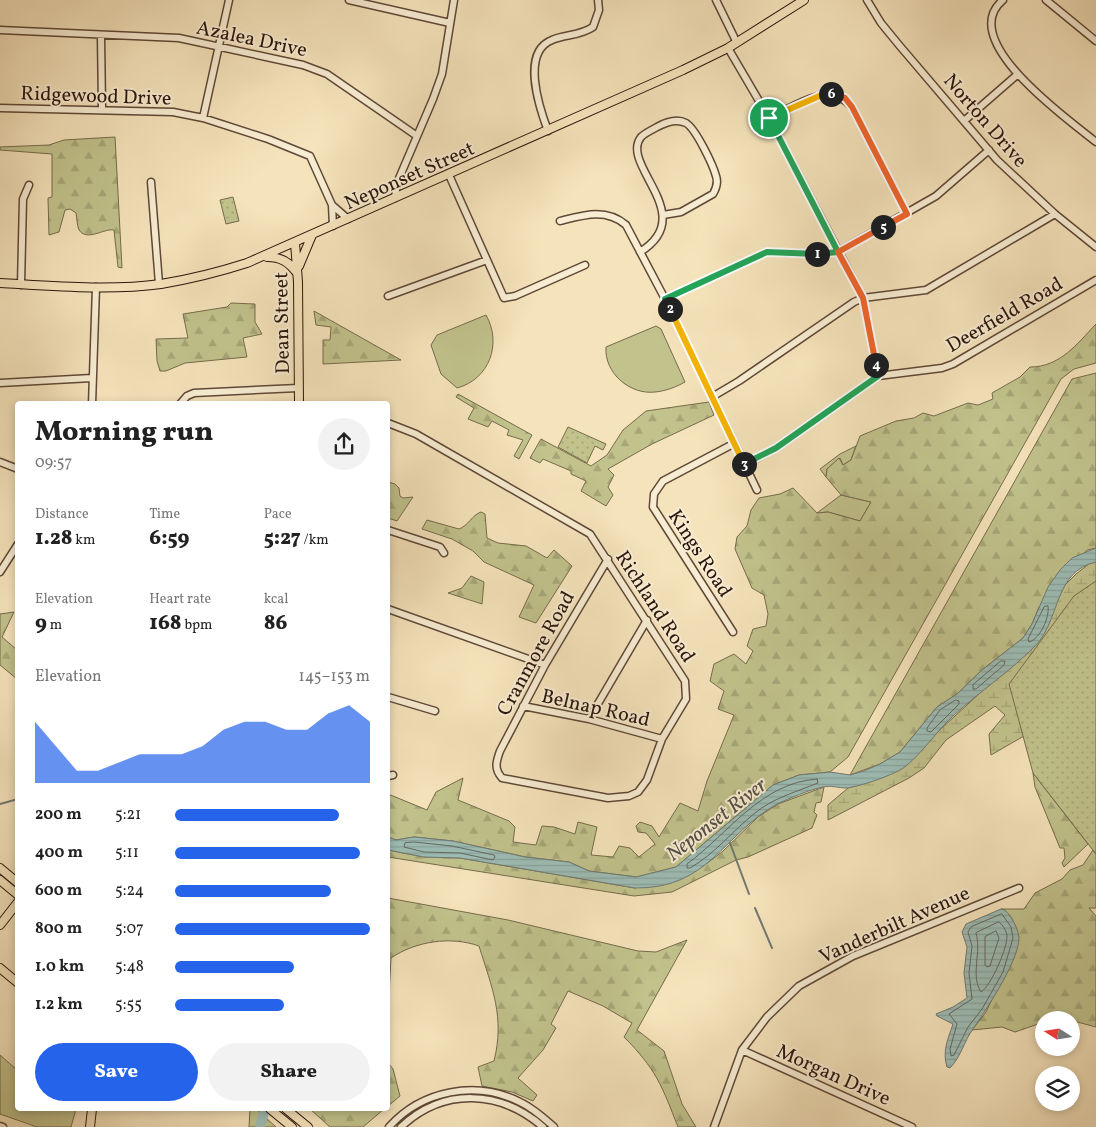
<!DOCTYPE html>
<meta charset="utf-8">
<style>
:root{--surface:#fff;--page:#f2f2f2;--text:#222;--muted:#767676;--accent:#2563eb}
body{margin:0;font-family:Vollkorn,serif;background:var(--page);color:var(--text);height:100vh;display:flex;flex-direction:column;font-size:19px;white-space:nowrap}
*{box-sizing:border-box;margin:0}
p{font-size:16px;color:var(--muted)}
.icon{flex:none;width:28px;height:28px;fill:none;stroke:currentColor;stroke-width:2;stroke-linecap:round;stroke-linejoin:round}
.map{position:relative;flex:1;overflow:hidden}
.panel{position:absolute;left:15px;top:401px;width:375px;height:710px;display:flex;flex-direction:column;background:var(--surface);border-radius:5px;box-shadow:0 2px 8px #0003}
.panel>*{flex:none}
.needle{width:32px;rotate:282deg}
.controls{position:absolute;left:1035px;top:1011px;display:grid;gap:10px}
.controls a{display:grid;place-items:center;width:45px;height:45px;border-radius:50%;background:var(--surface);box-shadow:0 2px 8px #0003;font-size:25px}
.pin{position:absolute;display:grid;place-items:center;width:42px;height:42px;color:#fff;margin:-21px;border:2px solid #fff;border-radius:50%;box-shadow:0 1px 5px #0007}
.km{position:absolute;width:25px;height:25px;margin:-12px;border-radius:50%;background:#222;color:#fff;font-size:14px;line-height:25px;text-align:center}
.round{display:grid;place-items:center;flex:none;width:52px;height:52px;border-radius:26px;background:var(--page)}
.head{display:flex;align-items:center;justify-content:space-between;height:85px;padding:0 20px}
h1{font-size:28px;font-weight:800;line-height:38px}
.metrics{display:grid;grid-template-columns:repeat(3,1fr);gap:8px;height:85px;padding:5px 20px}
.metrics div{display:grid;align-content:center}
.metrics b{font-size:21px;font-weight:800}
.metrics small{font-size:14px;font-weight:400}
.metrics p{font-size:14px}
.chart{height:140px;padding:10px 20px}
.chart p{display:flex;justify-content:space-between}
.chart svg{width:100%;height:90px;margin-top:5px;fill:var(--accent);opacity:.7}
.action{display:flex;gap:10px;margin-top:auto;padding:10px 20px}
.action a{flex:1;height:58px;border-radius:30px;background:var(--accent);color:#fff;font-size:20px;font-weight:800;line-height:58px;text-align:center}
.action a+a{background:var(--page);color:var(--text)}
ul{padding:0 20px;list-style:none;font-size:16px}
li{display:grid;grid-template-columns:80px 60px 1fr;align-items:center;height:38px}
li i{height:12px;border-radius:6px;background:var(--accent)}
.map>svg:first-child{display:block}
</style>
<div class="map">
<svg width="1096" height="1127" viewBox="0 0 1096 1127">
<defs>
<pattern id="forest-firs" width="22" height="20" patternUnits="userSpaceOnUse" patternTransform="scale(1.25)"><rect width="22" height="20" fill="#c1c28c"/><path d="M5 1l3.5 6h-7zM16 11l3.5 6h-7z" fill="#a6a677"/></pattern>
<pattern id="wetland-marsh" width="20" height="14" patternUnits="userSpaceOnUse" patternTransform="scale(1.25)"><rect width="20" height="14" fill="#c1c28c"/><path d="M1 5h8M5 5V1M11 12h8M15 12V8" fill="none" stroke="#a6a677"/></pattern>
<pattern id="park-dots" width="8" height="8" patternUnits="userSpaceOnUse" patternTransform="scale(1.25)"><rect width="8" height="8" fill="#c1c28c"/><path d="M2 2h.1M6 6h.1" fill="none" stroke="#a6a677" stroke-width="1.8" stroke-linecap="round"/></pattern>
<pattern id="water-rules" width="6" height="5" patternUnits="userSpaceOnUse" patternTransform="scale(1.25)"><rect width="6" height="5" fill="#9dbdb6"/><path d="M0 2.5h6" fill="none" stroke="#87a29b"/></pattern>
</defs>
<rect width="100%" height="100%" fill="#f5e3bb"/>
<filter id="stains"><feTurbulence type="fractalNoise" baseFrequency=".004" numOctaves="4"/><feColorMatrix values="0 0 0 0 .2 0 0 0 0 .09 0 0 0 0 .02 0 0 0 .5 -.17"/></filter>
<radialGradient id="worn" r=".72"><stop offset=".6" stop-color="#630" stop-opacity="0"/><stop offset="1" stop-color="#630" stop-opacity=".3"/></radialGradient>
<!-- green -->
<path fill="#c1c28c" stroke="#766b4c" d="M 486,315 C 502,343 490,379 457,388 L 441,374 L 431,345 L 437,335 Z
M 656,326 L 661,329 L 685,382 C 676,387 666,391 655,392 C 630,395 604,373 606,347 Z
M 856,446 L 851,460 L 843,465 L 840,458 L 827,469 L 826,477 L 820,469 L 840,454 Z
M 841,495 L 871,502 L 860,521 L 828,512 L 817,513 Z
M 0,1055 L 17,1070 L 18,1109 L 76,1109 L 71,1127 L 37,1127 L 0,1114 Z"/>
<!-- forest -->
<path fill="url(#forest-firs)" stroke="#766b4c" d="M 115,137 L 122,268 L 118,267 L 114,230 C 104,228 87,242 79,230 C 77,226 77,218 76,213 L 70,209 L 65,210 L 59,232 L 49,235 L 48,198 L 52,197 L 52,154 L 0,150 L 0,147 L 49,145 L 64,140 Z
M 231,303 L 255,304 L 255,322 L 262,334 L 243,338 L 247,357 L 185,363 L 166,371 L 160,371 L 157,361 L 156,339 L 188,338 L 183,314 L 227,307 Z
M 314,311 L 401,360 L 323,364 L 323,340 L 330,340 L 331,327 L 316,325 Z
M 1096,324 L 1096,363 L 1074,369 L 1061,379 L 848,757 L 830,772 L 799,775 L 773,785 L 676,867 L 637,877 L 589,871 L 569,862 L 525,857 L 453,841 L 414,837 L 396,840 L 388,837 L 388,794 L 427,810 L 436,792 L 463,778 L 458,800 L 509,821 L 515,827 L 513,842 L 536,845 L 542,826 L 554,827 L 575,834 L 578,822 L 597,827 L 591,855 L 613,857 L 619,846 L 630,848 L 639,857 L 655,844 L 646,833 L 638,832 L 636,826 L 640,822 L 652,826 L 659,837 L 680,803 L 698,811 L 707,781 L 734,715 L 718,709 L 724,691 L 710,681 L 714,664 L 734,654 L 746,664 L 753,651 L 747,646 L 753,629 L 766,626 L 768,614 L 764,595 L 752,588 L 735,549 L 737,537 L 747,526 L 751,510 L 759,498 L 780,494 L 793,488 L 817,513 L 828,512 L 860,521 L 871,502 L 841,495 L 826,477 L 827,469 L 839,458 L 843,465 L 851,460 L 860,436 L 896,421 L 914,418 L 923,413 L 934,416 L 968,403 L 978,405 L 993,399 L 992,393 L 1020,377 L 1030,367 C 1060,367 1077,344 1096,324 Z
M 1096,373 L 1096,548 L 1087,550 L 1039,607 L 1032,624 L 1023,638 L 982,670 L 957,694 L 937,707 L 900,752 L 880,764 L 850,775 L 1072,379 Z
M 458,394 L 532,435 L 519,459 L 514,456 L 523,440 L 507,435 L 509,430 L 492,421 L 488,427 L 468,419 L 474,408 L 456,397 Z
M 709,402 L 714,415 L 652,444 L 608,469 L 614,475 L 608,487 L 613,495 L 606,506 L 581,491 L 586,481 L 571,474 L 571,471 L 543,459 L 540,463 L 530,458 L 541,439 L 591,466 L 607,455 L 623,430 L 646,411 Z
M 388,482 L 395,484 L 399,488 L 400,496 L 403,498 L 413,497 L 397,521 L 388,518 Z
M 481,512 L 485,514 L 487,538 L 498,543 L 526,546 L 547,558 L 554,550 L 572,566 L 536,623 L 519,617 L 534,585 L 484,562 L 473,551 L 452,539 L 422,529 L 427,520 L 459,529 C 468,526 472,515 481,512 Z
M 471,576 L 484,582 L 482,604 L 448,593 L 462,588 Z
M 14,612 L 2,637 L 17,650 L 17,679 L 0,665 L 0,614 Z
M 1033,773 L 1088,844 L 1064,867 L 1062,863 L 1065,858 L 1064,848 L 1060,848 L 1035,787 Z
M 824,787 L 821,802 L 816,803 L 814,812 L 817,815 L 812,828 L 748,857 L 736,860 L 672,892 L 634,896 L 388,857 L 388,850 L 424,857 L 460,858 L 635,888 L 702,867 L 722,852 L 758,817 L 778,804 Z
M 1093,850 L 1096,854 L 1096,908 L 1089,908 L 1096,916 L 1096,1027 L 1066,1019 L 1044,1020 L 1044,1022 L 1015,1032 L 1002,1027 L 972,1030 L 986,1012 L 993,997 L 1005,910 L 1001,909 L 1024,909 L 1035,893 L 1062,879 L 1070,870 L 1083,865 Z
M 388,898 L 508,920 L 638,951 L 656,952 L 687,940 L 637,1030 L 664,1051 L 682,1104 L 696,1127 L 678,1127 C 662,1086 656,1069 624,1037 L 632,1023 L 603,1006 L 568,991 L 551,1024 L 556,1028 L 543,1050 L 518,1078 L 537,1095 L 533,1101 L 512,1092 L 482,1086 L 478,1067 L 494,1061 C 505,1017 492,988 479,946 C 451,936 416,941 391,958 L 388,1015 Z
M 388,1063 L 393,1069 L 400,1096 L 388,1106 Z
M 250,1109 L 256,1109 L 276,1127 L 249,1127 Z
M 310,1109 L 384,1109 L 363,1127 L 330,1127 Z"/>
<!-- wetland -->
<path fill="url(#wetland-marsh)" stroke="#766b4c" d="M 1096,562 L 1096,782 L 1024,736 L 991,755 L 989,734 L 1005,715 L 995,706 L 946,740 L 924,768 L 909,778 L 828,820 L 828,805 L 848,788 L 875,780 L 929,740 L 994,680 L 1055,605 L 1064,586 L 1076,574 L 1090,563 Z"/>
<!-- park -->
<path fill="url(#park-dots)" stroke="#766b4c" d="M 233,197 L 239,221 L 226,224 L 220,200 Z
M 568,427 L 606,444 L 603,450 L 595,446 L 587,463 L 558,447 Z
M 1096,581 L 1096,854 L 1033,773 L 1009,684 L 1074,596 Z"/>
<!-- water -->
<path fill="url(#water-rules)" stroke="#707972" d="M 1096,548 L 1096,562 C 1054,571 1060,620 1036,645 C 1011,671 980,691 953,716 C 936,732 923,752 906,766 C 897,774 859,787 846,788 C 839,788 830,785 823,787 C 811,789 788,799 777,804 C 723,834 709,889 635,888 L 460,858 L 424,857 L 388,850 L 388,837 L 396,840 L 414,837 L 453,841 L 525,857 L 569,862 L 589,871 L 636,877 L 676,867 L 773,785 L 799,775 L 830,772 L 850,775 L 864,771 L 880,764 L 900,752 L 937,707 L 957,694 L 982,670 L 1023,638 L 1032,624 L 1048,587 L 1060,570 L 1072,558 Z
M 1001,909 C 1007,910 1008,914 1012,919 C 1015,924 1018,930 1019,937 C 1020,959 986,1010 973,1029 C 964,1041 961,1057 950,1068 L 947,1067 C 942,1051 948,1039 953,1024 L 937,1016 L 936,1014 L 953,1007 L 967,998 L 964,973 L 967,947 L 962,932 L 966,924 Z"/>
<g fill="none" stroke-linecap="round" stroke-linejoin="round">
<!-- shore -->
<path stroke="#646860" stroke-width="1" d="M 1048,606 C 1050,617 1040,639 1029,642 L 1028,639 L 1044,607 Z
M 1001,661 L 1005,661 L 1004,665 L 976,689 L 973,689 L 973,685 Z
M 956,700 L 959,701 L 959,704 L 931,732 L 927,731 L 927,728 L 940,710 Z
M 817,779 L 818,783 C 796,792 773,798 755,813 C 732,831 715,854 690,868 L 687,868 L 687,864 C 730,832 761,783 817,779 Z
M 414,842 L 452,846 L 494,855 L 495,857 L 493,860 L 460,853 L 424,852 L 404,847 L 405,843 Z
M 1002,914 L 1011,927 L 1013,938 L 1003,972 L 982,1009 L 968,1027 L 954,1055 L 951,1056 L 950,1049 L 957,1024 L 949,1014 L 972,999 L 969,973 L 972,946 L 968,932 L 971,927 Z
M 999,922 C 1003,925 1006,930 1007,935 C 1008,947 991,986 981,992 C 970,975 982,952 976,933 Z
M 996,931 L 999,938 L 990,966 L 987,967 L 985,965 L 985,937 Z"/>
<!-- stream -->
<path stroke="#707972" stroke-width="2" d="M 0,804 L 18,799
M 730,843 L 749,894
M 755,908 L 772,948"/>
<!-- river -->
<path stroke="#9dbdb6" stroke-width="10" d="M 260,1127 L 265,1109"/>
<!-- minor casing -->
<g stroke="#5e4837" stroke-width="9">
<path id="minor" d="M 349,0 L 450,23
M 716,0 L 736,41
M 867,0 L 881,23 L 899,45 L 997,160 L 1055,214 L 1096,247
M 1003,0 C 955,40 1069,120 1096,142
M 1046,0 L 1096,41
M 0,30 L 179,38 L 303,65 L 327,74 L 417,136
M 101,36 L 102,108
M 728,48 L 769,118 L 863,298 L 878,376
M 0,108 L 173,112 L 203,118 L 268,139 L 310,156 L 332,205
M 203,118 L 229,0
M 769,118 C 796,106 829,80 852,107 L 907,214
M 964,121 L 1018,74
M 548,131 C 539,107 521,52 552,40 C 566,34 580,36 593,27 L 599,10 L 598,0
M 449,175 L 504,298 L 515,296 L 585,265
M 151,182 L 159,284
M 395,198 L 397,183 L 433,99 L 442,74 L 454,0
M 560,221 C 584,215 606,208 626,225 L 665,299 L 757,490
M 333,226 L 332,205 L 348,219
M 640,252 C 700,215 619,165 641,137 C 645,133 652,130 657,127 C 666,122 676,118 686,123 C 696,129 713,165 716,176 C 718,182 716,189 713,194 L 681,212 L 663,215
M 21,285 L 23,199 L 29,185
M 388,296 L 487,260
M 665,299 L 767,252 L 816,254 L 838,252 L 936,196 L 989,150
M 0,383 L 92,378
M 712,397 L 739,381 L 854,302 L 863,298 L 926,290 L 1055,214
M 92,404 L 96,287
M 180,404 L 187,396 L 194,393 L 298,388
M 388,423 L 416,434 L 590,534 L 685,681 L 686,699 L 662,739 L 647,780 L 638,792 L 629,796 L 608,798 L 502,778 C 494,769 496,762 500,751 L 545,665 L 608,559
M 0,462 L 18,469
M 744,465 L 776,448 L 878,376 L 942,368 L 953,364 L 1096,280
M 388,530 L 440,547 L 444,553
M 0,572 L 18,544
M 388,609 L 545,665
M 733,632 L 653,507 L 654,494 L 663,481 L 733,444
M 388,697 L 435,711
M 523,706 L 589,719 L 662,739
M 589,719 L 647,620
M 388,776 L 393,775
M 742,1050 L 912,1127
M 0,1126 L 3,1127
M 389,1127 C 422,1090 476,1080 520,1102 C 533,1108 544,1118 554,1127
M 401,1127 C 444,1087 500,1090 543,1127
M 714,1127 L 742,1050 L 767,1017 L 799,986 L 853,956 L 1019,888"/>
</g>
<!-- major casing -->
<g stroke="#2c140b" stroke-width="10">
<path id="major" d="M 295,243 L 298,282 L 299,404
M 267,257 C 281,257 289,262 297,273
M 299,266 L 312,235
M 0,283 C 53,286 109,291 161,284 C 191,279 219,272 247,263 L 683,70 L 728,48 L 804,0
M 0,868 L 18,883
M 0,880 L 18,895
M 0,925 L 18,902
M 0,968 L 18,983
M 270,1109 L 292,1127
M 286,1109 L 308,1127
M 90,1127 L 92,1109"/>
</g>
<!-- minor -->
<use href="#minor" stroke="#f8edd3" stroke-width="6"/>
<!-- major -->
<use href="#major" stroke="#f5e3bb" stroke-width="8"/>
</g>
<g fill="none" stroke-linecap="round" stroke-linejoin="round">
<!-- split-1 casing -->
<g stroke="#fff" stroke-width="10">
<path id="split-1" d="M 769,118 L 838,252 L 817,254"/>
</g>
<!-- split-2 casing -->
<g stroke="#fff" stroke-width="10">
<path id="split-2" d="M 670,309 L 665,299 L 767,252 L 817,254"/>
</g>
<!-- split-3 casing -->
<g stroke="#fff" stroke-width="10">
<path id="split-3" d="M 670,309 L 744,464"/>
</g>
<!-- split-4 casing -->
<g stroke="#fff" stroke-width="10">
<path id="split-4" d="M 744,464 L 776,448 L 878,376 L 876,365"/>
</g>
<!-- split-5 casing -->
<g stroke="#fff" stroke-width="10">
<path id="split-5" d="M 876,365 L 863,298 L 838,252 L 883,227"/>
</g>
<!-- split-6 casing -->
<g stroke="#fff" stroke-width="10">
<path id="split-6" d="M 831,94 L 845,98 L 852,107 L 907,214 L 883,227"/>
</g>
<!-- split-7 casing -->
<g stroke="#fff" stroke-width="10">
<path id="split-7" d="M 769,118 L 824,94 L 831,94"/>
</g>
<!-- split-1 -->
<use href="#split-1" stroke="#22a559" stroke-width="6"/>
<!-- split-2 -->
<use href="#split-2" stroke="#22a559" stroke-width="6"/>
<!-- split-3 -->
<use href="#split-3" stroke="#f5b400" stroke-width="6"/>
<!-- split-4 -->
<use href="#split-4" stroke="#22a559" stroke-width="6"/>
<!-- split-5 -->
<use href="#split-5" stroke="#f0652b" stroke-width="6"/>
<!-- split-6 -->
<use href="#split-6" stroke="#f0652b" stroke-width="6"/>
<!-- split-7 -->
<use href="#split-7" stroke="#f5b400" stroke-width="6"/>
</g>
<g text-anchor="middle" stroke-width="4" stroke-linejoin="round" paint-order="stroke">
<!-- street labels -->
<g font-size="20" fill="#2c140b" stroke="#f8edd3">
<text transform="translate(252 38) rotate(12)" y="7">Azalea Drive</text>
<text transform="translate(96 95) rotate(2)" y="7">Ridgewood Drive</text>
<text transform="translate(986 120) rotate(49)" y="7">Norton Drive</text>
<text transform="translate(409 175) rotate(-24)" y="7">Neponset Street</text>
<text transform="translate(1004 314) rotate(-30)" y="7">Deerfield Road</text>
<text transform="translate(281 323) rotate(-91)" y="7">Dean Street</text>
<text transform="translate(701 553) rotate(57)" y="7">Kings Road</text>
<text transform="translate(656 606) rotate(57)" y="7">Richland Road</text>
<text transform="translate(535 653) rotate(-61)" y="7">Cranmore Road</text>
<text transform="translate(596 707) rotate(13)" y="7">Belnap Road</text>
<text transform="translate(894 924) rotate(-24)" y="7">Vanderbilt Avenue</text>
<text transform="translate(834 1074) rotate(24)" y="7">Morgan Drive</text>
</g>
<!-- water labels -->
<g font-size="21" font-style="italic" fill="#544f47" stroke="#f8edd3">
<text transform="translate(716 819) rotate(-38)" y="7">Neponset River</text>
</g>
</g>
<rect width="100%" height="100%" filter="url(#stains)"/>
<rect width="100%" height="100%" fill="url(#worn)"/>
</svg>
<div class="controls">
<a><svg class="needle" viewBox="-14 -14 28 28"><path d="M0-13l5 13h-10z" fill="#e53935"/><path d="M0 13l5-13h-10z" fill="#767676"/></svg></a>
<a><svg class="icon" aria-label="layers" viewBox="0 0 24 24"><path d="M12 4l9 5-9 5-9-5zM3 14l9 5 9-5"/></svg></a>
</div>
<div class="pin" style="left:769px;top:118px;background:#1e9e55"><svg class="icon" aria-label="arrive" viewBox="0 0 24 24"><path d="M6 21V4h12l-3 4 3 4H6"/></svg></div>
<b class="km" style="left:817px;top:254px">1</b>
<b class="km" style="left:670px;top:309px">2</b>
<b class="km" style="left:744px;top:464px">3</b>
<b class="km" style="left:876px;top:365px">4</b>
<b class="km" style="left:883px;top:227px">5</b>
<b class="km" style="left:831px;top:94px">6</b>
<section class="panel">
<div class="head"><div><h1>Morning run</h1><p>09:57</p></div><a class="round"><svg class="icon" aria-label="share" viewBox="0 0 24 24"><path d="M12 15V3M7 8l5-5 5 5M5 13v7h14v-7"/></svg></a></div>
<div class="metrics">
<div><p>Distance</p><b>1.28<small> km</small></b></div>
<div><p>Time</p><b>6:59</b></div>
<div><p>Pace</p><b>5:27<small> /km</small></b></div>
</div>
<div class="metrics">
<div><p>Elevation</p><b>9<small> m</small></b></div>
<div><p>Heart rate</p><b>168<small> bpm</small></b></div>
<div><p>kcal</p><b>86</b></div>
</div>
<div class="chart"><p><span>Elevation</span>145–153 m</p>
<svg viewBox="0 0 160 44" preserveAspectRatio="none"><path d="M0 44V14L10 26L20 38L30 38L40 34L50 30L60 30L70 30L80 26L90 18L100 14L110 14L120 18L130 18L140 10L150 6L160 14V44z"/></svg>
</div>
<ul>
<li><b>200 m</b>5:21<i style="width:84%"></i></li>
<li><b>400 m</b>5:11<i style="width:95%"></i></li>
<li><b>600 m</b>5:24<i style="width:80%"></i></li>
<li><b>800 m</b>5:07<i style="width:100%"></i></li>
<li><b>1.0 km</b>5:48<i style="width:61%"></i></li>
<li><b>1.2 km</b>5:55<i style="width:56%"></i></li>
</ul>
<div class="action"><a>Save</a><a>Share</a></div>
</section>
</div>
